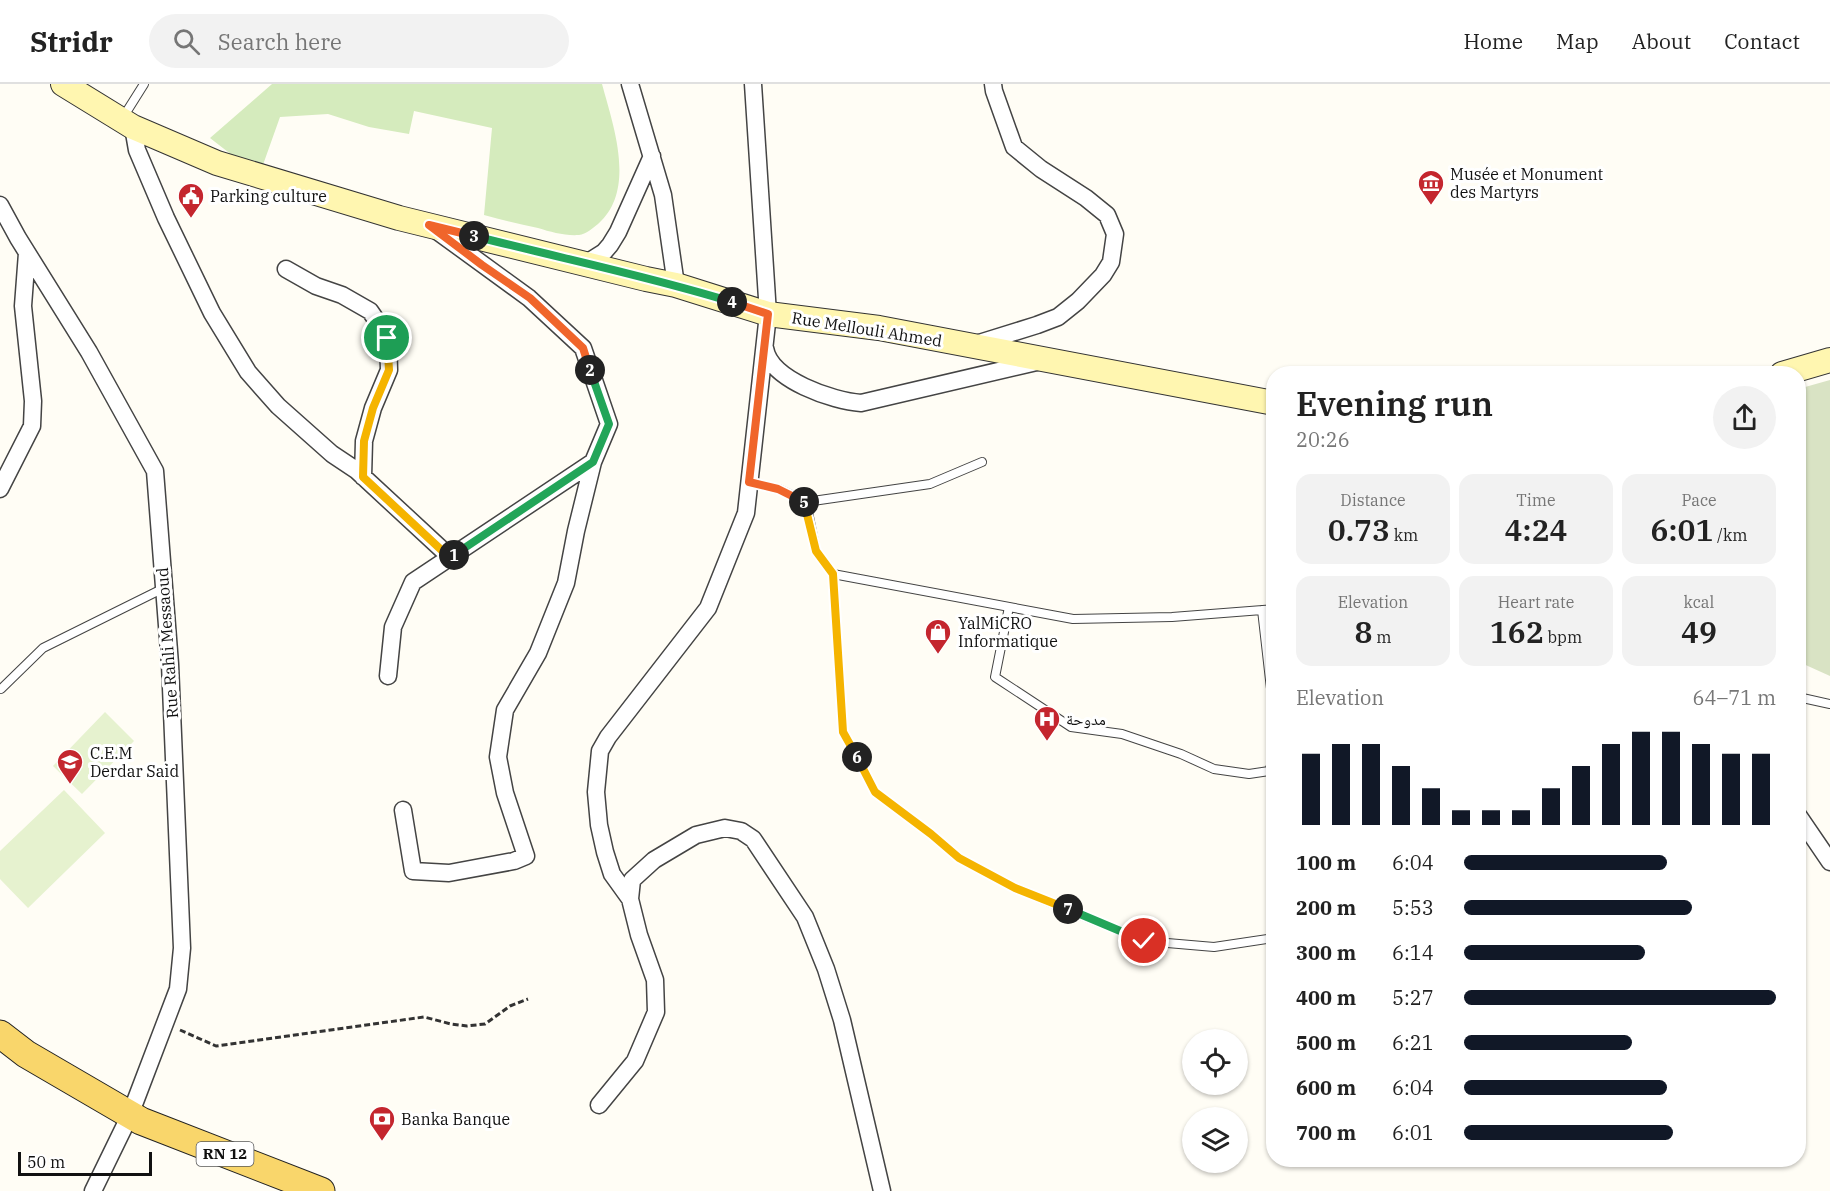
<!DOCTYPE html>
<meta charset="utf-8">
<style>
:root{--surface:#fff;--page:#f2f2f2;--text:#222;--muted:#767676;--line:#e0e0e0;--accent:#111827}
body{margin:0;font-family:"IBM Plex Serif","Noto Naskh Arabic",serif;background:var(--page);color:var(--text);height:100vh;display:flex;flex-direction:column;font-size:22px;white-space:nowrap}
*{box-sizing:border-box;margin:0}
p{font-size:20px;color:var(--muted)}
.icon{flex:none;width:33px;height:33px;fill:none;stroke:currentColor;stroke-width:2;stroke-linecap:round;stroke-linejoin:round}
.map{position:relative;flex:1;overflow:hidden}
.panel{position:absolute;left:1266px;top:282px;width:540px;height:801px;display:flex;flex-direction:column;background:var(--surface);border-radius:24px;box-shadow:0 2px 4px #0004}
.panel>*{flex:none}
.controls{position:absolute;left:1182px;top:945px;display:grid;gap:12px}
.controls a{display:grid;place-items:center;width:66px;height:66px;border-radius:50%;background:var(--surface);box-shadow:0 2px 4px #0004;font-size:30px}
.scale{position:absolute;left:18px;bottom:15px;width:134px;box-sizing:border-box;padding-left:6px;border:3px solid #111;border-top:0;font-size:16px;line-height:21px;white-space:nowrap;color:#111;-webkit-text-stroke:4px #fff;paint-order:stroke}
.pin{position:absolute;display:grid;place-items:center;width:51px;height:51px;color:#fff;margin:-26px;border:3px solid #fff;border-radius:50%;box-shadow:0 2px 6px #0007}
.km{position:absolute;width:30px;height:30px;margin:-15px;border-radius:50%;background:#222;color:#fff;font-size:16px;line-height:30px;text-align:center}
.round{display:grid;place-items:center;flex:none;width:63px;height:63px;border-radius:32px;background:var(--page)}
.summary{display:flex;align-items:center;justify-content:space-between;height:102px;padding:0 30px}
h1{font-size:33px;font-weight:600;line-height:45px}
.stats{display:grid;grid-template-columns:repeat(3,1fr);gap:9px;height:102px;padding:6px 30px}
.stats div{display:grid;align-content:center;border-radius:15px;background:var(--page);text-align:center}
.stats b{font-size:30px;font-weight:600}
.stats small{font-size:16px;font-weight:400}
.stats p{font-size:16px}
.chart{height:168px;padding:12px 30px}
.chart p{display:flex;justify-content:space-between}
.chart svg{width:100%;height:108px;margin-top:6px;stroke:var(--accent);stroke-width:6}
ul{padding:0 30px;list-style:none;font-size:20px}
li{display:grid;grid-template-columns:96px 72px 1fr;align-items:center;height:45px}
li i{height:15px;border-radius:8px;background:var(--accent)}
header{display:flex;align-items:center;gap:36px;box-sizing:border-box;height:84px;padding:0 30px;background:var(--surface);border-bottom:2px solid var(--line)}
header strong{font-size:28px}
nav{display:flex;gap:33px;margin-inline-start:auto;font-size:21px}
.search{width:420px;height:54px;background:var(--page);display:flex;align-items:center;gap:15px;box-sizing:border-box;padding:0 21px;border-radius:33px;color:var(--muted);font-size:22px}
.map>svg:first-child{display:block}
</style>
<header>
<strong>Stridr</strong>
<div class="search"><svg class="icon" aria-label="search" viewBox="0 0 24 24"><circle cx="10" cy="10" r="6"/><path d="M15 15l6 6"/></svg>Search here</div>
<nav><a>Home</a><a>Map</a><a>About</a><a>Contact</a></nav>
</header>
<div class="map">
<svg width="1830" height="1107" viewBox="0 0 1830 1107">
<rect width="100%" height="100%" fill="#fffdf5"/>
<!-- green -->
<path fill="#d5ebbd" d="M 272,0 L 602,0 C 613,41 637,106 598,140 C 593,144 586,150 579,151 C 565,152 551,148 538,144 C 520,140 502,136 484,131 L 492,44 L 414,27 L 409,50 L 369,43 L 328,30 L 280,33 L 259,92 L 210,54 Z"/>
<!-- cemetery -->
<path fill="#d9e3c4" d="M 1830,296 L 1830,592 L 1799,578 L 1798,305 Z"/>
<!-- pitch -->
<path fill="#e6f2cf" d="M 105,628 L 134,657 L 82,710 L 53,682 Z
M 64,706 L 105,749 L 28,824 L 0,795 L 0,767 Z"/>
<g fill="none" stroke-linecap="round" stroke-linejoin="round">
<!-- lane casing -->
<g stroke="#444" stroke-width="10">
<path id="lane" d="M 122,35 L 144,0
M 749,398 L 779,405 L 806,418 L 816,467 L 833,490 L 843,648 L 875,708 L 931,750 L 959,774 L 1015,804 L 1144,857 L 1214,863 L 1274,854
M 806,418 L 930,400 L 982,378
M 833,490 L 1073,535 L 1172,533 L 1274,525
M 1009,523 L 995,593 L 1071,643 L 1122,650 L 1181,670 L 1214,685 L 1249,690 L 1269,687 L 1274,674
M 1262,526 L 1274,631
M 1,605 L 43,564 L 164,504
M 1798,613 L 1830,620"/>
</g>
<!-- street casing -->
<g stroke="#444" stroke-width="19">
<path id="street" d="M 630,0 L 663,111 L 676,201
M 133,43 L 137,66 L 166,134 L 212,229 L 248,288 L 278,322 L 332,370 L 356,386 L 450,473
M 0,121 L 18,154 L 89,268 L 155,387 L 170,580 L 182,864 L 178,905 L 130,1031 L 93,1107
M 585,180 L 604,168 L 610,161 L 618,148 L 652,72
M 286,185 L 316,202 L 342,211 L 370,227 L 388,253 L 389,286 L 373,324 L 364,357 L 363,393
M 976,260 L 1037,241 L 1058,233 L 1078,217 L 1103,191 L 1111,178 L 1115,150 L 1107,131 L 1086,114 L 1041,85 L 1014,63 L 994,7 L 993,0
M 765,264 C 770,296 833,317 861,319 L 1041,277
M 0,405 L 32,342 L 33,317 L 23,222 L 27,169
M 388,592 L 393,543 L 413,498 L 593,378 L 609,340 L 583,264 L 529,214 L 437,147
M 403,726 L 413,787 L 449,789 L 514,777 L 526,772 L 505,709 L 498,673 L 505,626 L 538,569 L 566,499 L 576,447 L 593,378
M 1798,731 L 1830,778
M 630,815 L 612,790 L 605,768 L 599,741 L 596,708 L 600,667 L 608,653 L 708,524 L 746,429 L 768,230 L 753,0
M 599,1021 L 635,977 L 656,928 L 655,896 L 639,851 L 630,815 L 632,796 L 654,776 L 696,751 L 725,744 L 741,747 L 753,755 L 805,833 L 826,885 L 842,936 L 882,1107"/>
</g>
<!-- secondary casing -->
<g stroke="#333" stroke-width="26">
<path id="secondary" d="M 63,0 L 133,43 L 217,79 L 399,134 L 646,195 L 676,201 L 768,230 L 879,244 L 1274,319
M 1782,290 L 1830,276"/>
</g>
<!-- primary casing -->
<g stroke="#222" stroke-width="29">
<path id="primary" d="M 0,950 L 26,970 L 141,1037 L 321,1107"/>
</g>
<!-- path -->
<path stroke="#333" stroke-width="3" stroke-dasharray="6 3" stroke-linecap="butt" d="M 180,946 L 216,962 L 424,933 L 451,940 L 467,942 L 485,940 L 510,922 L 528,915"/>
<!-- lane -->
<use href="#lane" stroke="#fff" stroke-width="8"/>
<!-- street -->
<use href="#street" stroke="#fff" stroke-width="16"/>
<!-- secondary -->
<use href="#secondary" stroke="#fff6b0" stroke-width="24"/>
<!-- primary -->
<use href="#primary" stroke="#f9d66b" stroke-width="27"/>
</g>
<g fill="none" stroke-linecap="round" stroke-linejoin="round">
<!-- split-1 casing -->
<g stroke="#fff" stroke-width="12">
<path id="split-1" d="M 387,254 L 389,286 L 373,324 L 364,357 L 363,393 L 450,474 L 454,471"/>
</g>
<!-- split-2 casing -->
<g stroke="#fff" stroke-width="12">
<path id="split-2" d="M 454,471 L 593,378 L 609,340 L 590,286"/>
</g>
<!-- split-3 casing -->
<g stroke="#fff" stroke-width="12">
<path id="split-3" d="M 474,152 L 429,141 L 482,181 L 530,214 L 583,264 L 590,286"/>
</g>
<!-- split-4 casing -->
<g stroke="#fff" stroke-width="12">
<path id="split-4" d="M 474,152 C 560,174 648,192 732,218"/>
</g>
<!-- split-5 casing -->
<g stroke="#fff" stroke-width="12">
<path id="split-5" d="M 732,218 L 768,230 L 749,398 L 778,405 L 804,418"/>
</g>
<!-- split-6 casing -->
<g stroke="#fff" stroke-width="12">
<path id="split-6" d="M 804,418 L 816,467 L 833,490 L 843,648 L 857,673"/>
</g>
<!-- split-7 casing -->
<g stroke="#fff" stroke-width="12">
<path id="split-7" d="M 857,673 L 875,708 L 931,750 L 959,774 L 1015,804 L 1068,825"/>
</g>
<!-- split-8 casing -->
<g stroke="#fff" stroke-width="12">
<path id="split-8" d="M 1068,825 L 1144,857"/>
</g>
<!-- split-1 -->
<use href="#split-1" stroke="#f5b400" stroke-width="8"/>
<!-- split-2 -->
<use href="#split-2" stroke="#22a559" stroke-width="8"/>
<!-- split-3 -->
<use href="#split-3" stroke="#f0652b" stroke-width="8"/>
<!-- split-4 -->
<use href="#split-4" stroke="#22a559" stroke-width="8"/>
<!-- split-5 -->
<use href="#split-5" stroke="#f0652b" stroke-width="8"/>
<!-- split-6 -->
<use href="#split-6" stroke="#f5b400" stroke-width="8"/>
<!-- split-7 -->
<use href="#split-7" stroke="#f5b400" stroke-width="8"/>
<!-- split-8 -->
<use href="#split-8" stroke="#22a559" stroke-width="8"/>
</g>
<!-- icons -->
<defs>
<g id="museum-pin" transform="scale(1.35)"><path d="M0 17L-7.5 6A9.5 9.5 0 1 1 7.5 6Z" fill="#c4262e" stroke="#fff"/><path d="M0-6L6-3V-2H-6V-3ZM-5-1h2V3h-2ZM-1-1h2V3h-2ZM3-1h2V3H3ZM-6 4H6V6H-6Z" fill="#fff"/></g>
<g id="civic-pin" transform="scale(1.35)"><path d="M0 17L-7.5 6A9.5 9.5 0 1 1 7.5 6Z" fill="#c4262e" stroke="#fff"/><path d="M-.6-6.5H3V-4.5H.6V-3L4-1V1h2V6H-6V1h2V-1L-.6-3ZM-1.2 2.5V6h2.4V2.5Z" fill="#fff"/></g>
<g id="shop-pin" transform="scale(1.35)"><path d="M0 17L-7.5 6A9.5 9.5 0 1 1 7.5 6Z" fill="#c4262e" stroke="#fff"/><path d="M-5-2.5h2.3a2.7 3.5 0 0 1 5.4 0H5L5.5 6h-11ZM-1.5-2.5h3a1.5 2.3 0 0 0-3 0Z" fill="#fff"/></g>
<g id="hospital-pin" transform="scale(1.35)"><path d="M0 17L-7.5 6A9.5 9.5 0 1 1 7.5 6Z" fill="#c4262e" stroke="#fff"/><path d="M-5-5h3v3.5h4V-5h3V5h-3V1.5h-4V5h-3Z" fill="#fff"/></g>
<g id="school-pin" transform="scale(1.35)"><path d="M0 17L-7.5 6A9.5 9.5 0 1 1 7.5 6Z" fill="#c4262e" stroke="#fff"/><path d="M0-5L7-2L0 1L-7-2ZM-4 1L0 2.5L4 1V4Q0 6-4 4Z" fill="#fff"/></g>
<g id="bank-pin" transform="scale(1.35)"><path d="M0 17L-7.5 6A9.5 9.5 0 1 1 7.5 6Z" fill="#c4262e" stroke="#fff"/><path d="M-6-4H6V4H-6ZM0-2.3a2.3 2.3 0 1 0 0 4.6a2.3 2.3 0 1 0 0-4.6Z" fill="#fff"/></g>
</defs>
<g fill-rule="evenodd">
<use href="#museum-pin" x="1431" y="99"/>
<use href="#civic-pin" x="191" y="112"/>
<use href="#shop-pin" x="938" y="548"/>
<use href="#hospital-pin" x="1047" y="635"/>
<use href="#school-pin" x="70" y="678"/>
<use href="#bank-pin" x="382" y="1035"/>
</g>
<g text-anchor="middle" stroke-width="6" stroke-linejoin="round" paint-order="stroke">
<!-- shield labels -->
<rect fill="#fff" stroke="#585858" stroke-width="1.5" x="196.5" y="1058" width="57" height="24" rx="4.5"/>
<g font-size="15" font-weight="bold" fill="#111">
<text x="225" y="1075">RN 12</text>
</g>
<!-- poi labels -->
<g font-size="16" fill="#111" stroke="#fff" text-anchor="start">
<text x="1450" y="96">Musée et Monument<tspan x="1450" dy="18">des Martyrs</tspan></text>
<text x="210" y="118">Parking culture</text>
<text x="958" y="545">YalMiCRO<tspan x="958" dy="18">Informatique</tspan></text>
<text x="1066" y="641">مدوحة</text>
<text x="90" y="675">C.E.M<tspan x="90" dy="18">Derdar Said</tspan></text>
<text x="401" y="1041">Banka Banque</text>
</g>
<!-- street labels -->
<g font-size="16" fill="#111" stroke="#fff">
<text transform="translate(867 245) rotate(9)" y="6">Rue Mellouli Ahmed</text>
<text transform="translate(167 559) rotate(-94)" y="6">Rue Rahli Messaoud</text>
</g>
</g>
</svg>
<div class="controls">
<a><svg class="icon" aria-label="locate" viewBox="0 0 24 24"><circle cx="12" cy="12" r="6"/><path d="M12 2v4M12 18v4M2 12h4M18 12h4"/></svg></a>
<a><svg class="icon" aria-label="layers" viewBox="0 0 24 24"><path d="M12 4l9 5-9 5-9-5zM3 14l9 5 9-5"/></svg></a>
</div>
<div class="scale">50 m</div>
<div class="pin" style="left:387px;top:254px;background:#1e9e55"><svg class="icon" aria-label="arrive" viewBox="0 0 24 24"><path d="M6 21V4h12l-3 4 3 4H6"/></svg></div>
<div class="pin" style="left:1144px;top:857px;background:#d93025"><svg class="icon" aria-label="check" viewBox="0 0 24 24"><path d="M5 12l5 5 9-10"/></svg></div>
<b class="km" style="left:454px;top:471px">1</b>
<b class="km" style="left:590px;top:286px">2</b>
<b class="km" style="left:474px;top:152px">3</b>
<b class="km" style="left:732px;top:218px">4</b>
<b class="km" style="left:804px;top:418px">5</b>
<b class="km" style="left:857px;top:673px">6</b>
<b class="km" style="left:1068px;top:825px">7</b>
<section class="panel">
<div class="summary"><div><h1>Evening run</h1><p>20:26</p></div><a class="round"><svg class="icon" aria-label="share" viewBox="0 0 24 24"><path d="M12 15V3M7 8l5-5 5 5M5 13v7h14v-7"/></svg></a></div>
<div class="stats">
<div><p>Distance</p><b>0.73<small> km</small></b></div>
<div><p>Time</p><b>4:24</b></div>
<div><p>Pace</p><b>6:01<small> /km</small></b></div>
</div>
<div class="stats">
<div><p>Elevation</p><b>8<small> m</small></b></div>
<div><p>Heart rate</p><b>162<small> bpm</small></b></div>
<div><p>kcal</p><b>49</b></div>
</div>
<div class="chart"><p><span>Elevation</span>64–71 m</p>
<svg viewBox="0 0 160 44" preserveAspectRatio="none"><path d="M5 44V15M15 44V11M25 44V11M35 44V20M45 44V29M55 44V38M65 44V38M75 44V38M85 44V29M95 44V20M105 44V11M115 44V6M125 44V6M135 44V11M145 44V15M155 44V15"/></svg>
</div>
<ul>
<li><b>100 m</b>6:04<i style="width:65%"></i></li>
<li><b>200 m</b>5:53<i style="width:73%"></i></li>
<li><b>300 m</b>6:14<i style="width:58%"></i></li>
<li><b>400 m</b>5:27<i style="width:100%"></i></li>
<li><b>500 m</b>6:21<i style="width:54%"></i></li>
<li><b>600 m</b>6:04<i style="width:65%"></i></li>
<li><b>700 m</b>6:01<i style="width:67%"></i></li>
</ul>
</section>
</div>
